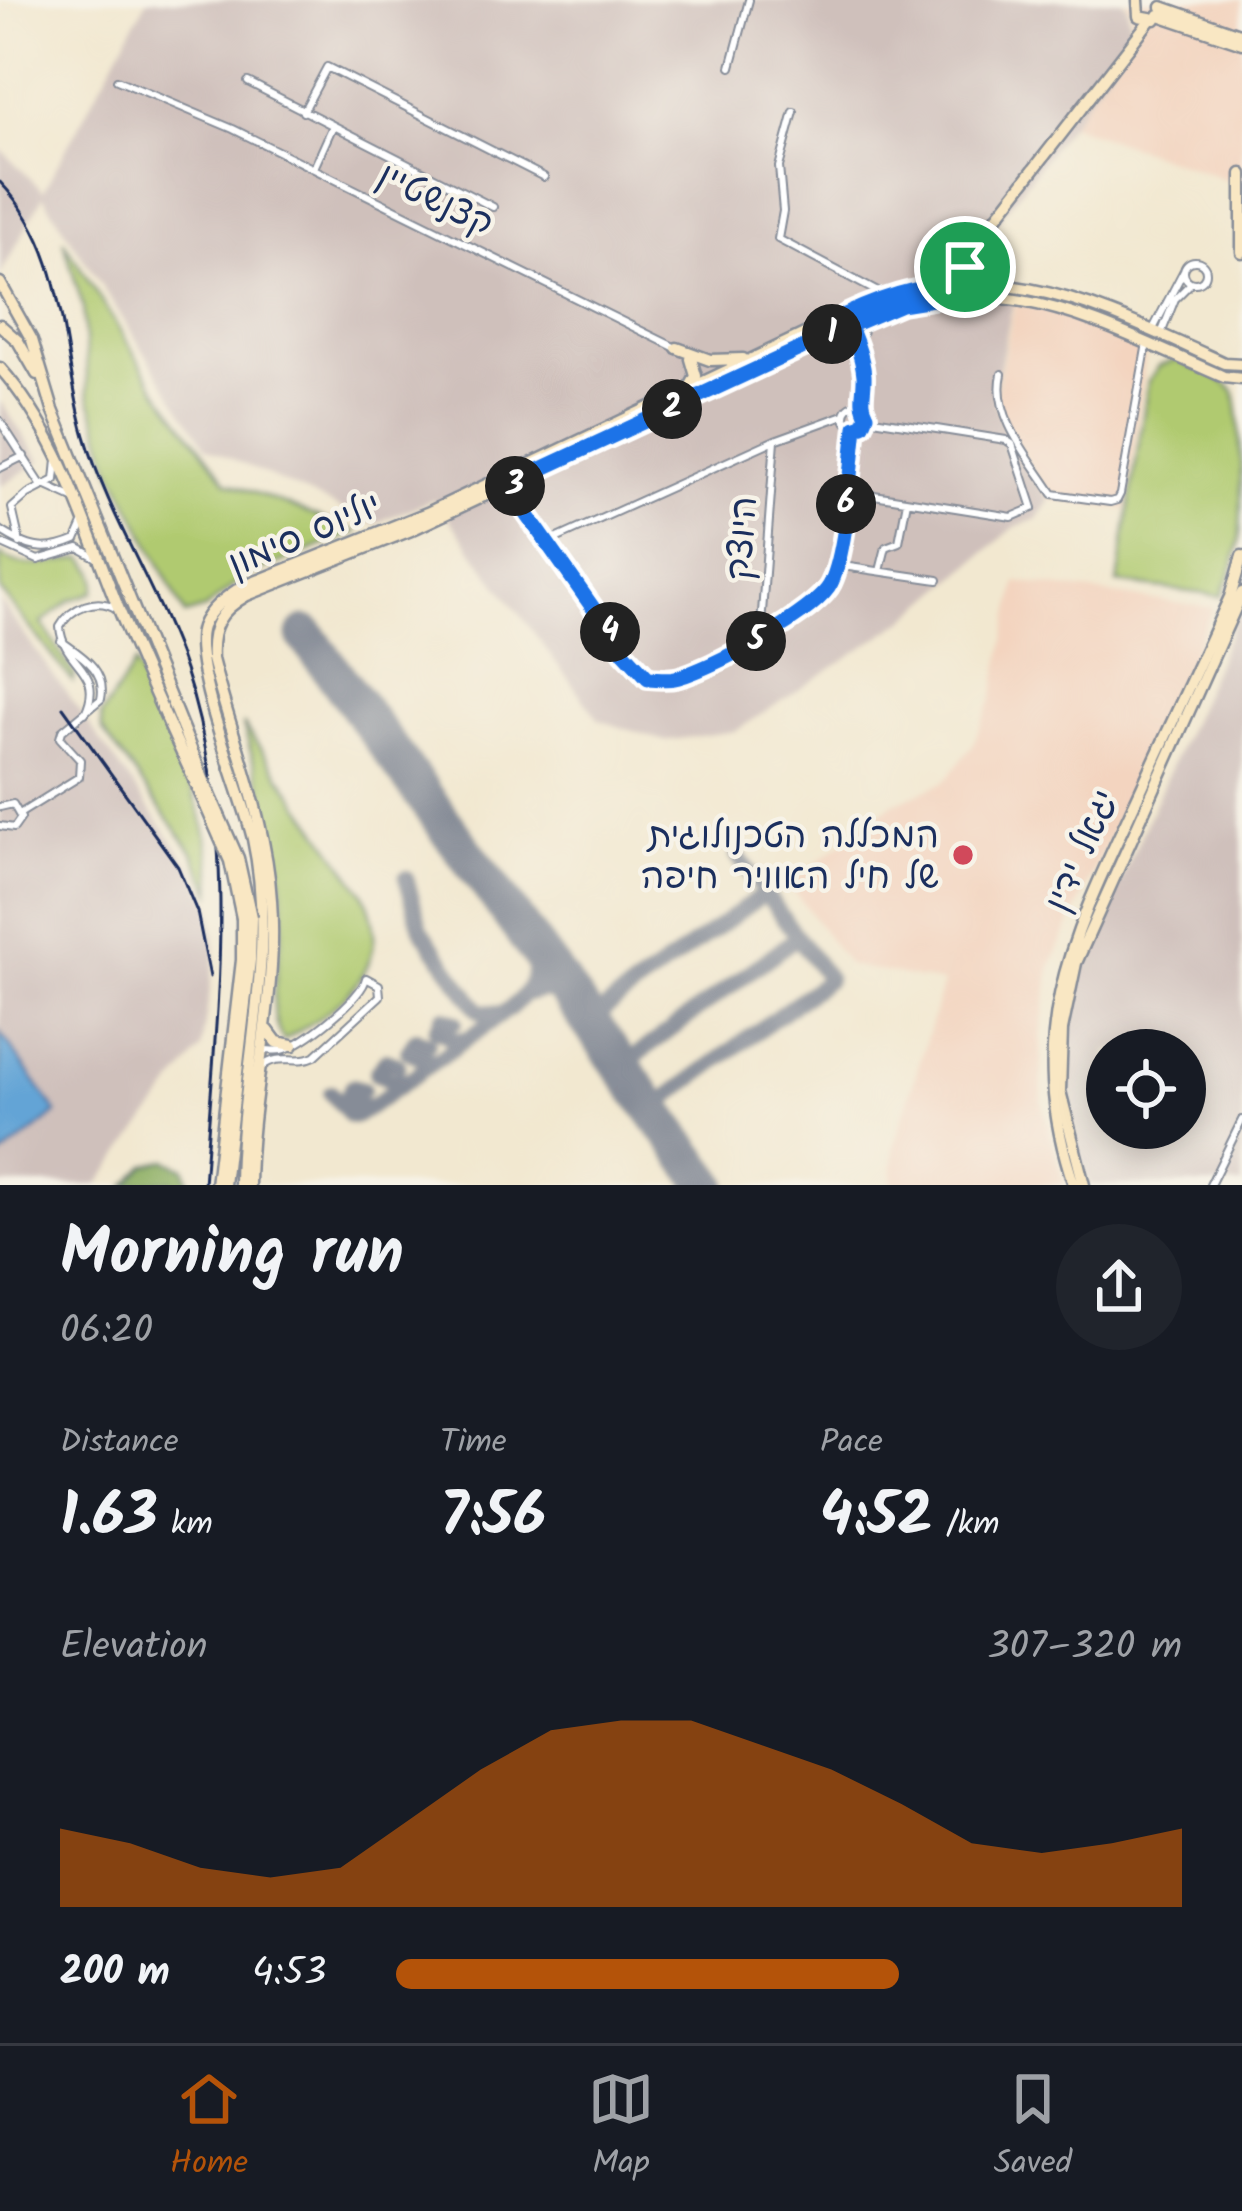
<!DOCTYPE html>
<meta charset="utf-8">
<style>
:root{--surface:#171b24;--page:#20242c;--text:#f1f3f6;--muted:#9ea1a6;--line:#363941;--accent:#b45309}
body{margin:0;font-family:Kalam,"Playpen Sans Hebrew",sans-serif;background:var(--page);color:var(--text);height:100vh;display:flex;flex-direction:column;font-size:45px;white-space:nowrap}
*{box-sizing:border-box;margin:0}
p{font-size:39px;color:var(--muted)}
.icon{flex:none;width:66px;height:66px;fill:none;stroke:currentColor;stroke-width:2;stroke-linecap:round;stroke-linejoin:round}
.map{position:relative;height:1185px;overflow:hidden}
.side{display:flex;flex-direction:column;background:var(--surface);flex:1}
.side>*{flex:none}
.controls{position:absolute;left:1086px;top:1029px;display:grid;gap:24px}
.controls a{display:grid;place-items:center;width:120px;height:120px;border-radius:50%;background:var(--surface);box-shadow:0 6px 30px #0003;font-size:60px}
.pin{position:absolute;display:grid;place-items:center;width:102px;height:102px;color:#fff;margin:-51px;border:6px solid #fff;border-radius:50%;box-shadow:0 3px 12px #0007}
.km{position:absolute;width:60px;height:60px;margin:-30px;border-radius:50%;background:#222;color:#fff;font-size:33px;line-height:60px;text-align:center}
.round{display:grid;place-items:center;flex:none;width:126px;height:126px;border-radius:63px;background:var(--page)}
.head{display:flex;align-items:center;justify-content:space-between;height:204px;padding:0 60px}
h1{font-size:66px;font-weight:700;line-height:90px}
.figures{display:grid;grid-template-columns:repeat(3,1fr);gap:18px;height:204px;padding:12px 60px}
.figures div{display:grid;align-content:center}
.figures b{font-size:60px;font-weight:700}
.figures small{font-size:33px;font-weight:400}
.figures p{font-size:33px}
.chart{height:336px;padding:24px 60px}
.chart p{display:flex;justify-content:space-between}
.chart svg{width:100%;height:216px;margin-top:12px;fill:var(--accent);opacity:.7}
ul{padding:0 60px;list-style:none;font-size:39px}
li{display:grid;grid-template-columns:192px 144px 1fr;align-items:center;height:90px}
li i{height:30px;border-radius:15px;background:var(--accent)}
.menu{display:flex;justify-content:space-around;align-items:center;height:168px;border-top:3px solid var(--line);background:var(--surface);font-size:33px;color:var(--muted)}
.menu a{display:grid;justify-items:center;gap:6px}
.menu .on{color:var(--accent)}
.map>svg:first-child{display:block}
</style>
<div class="map">
<svg width="1242" height="1185" viewBox="0 0 1242 1185">
<rect width="100%" height="100%" fill="#f7f3e8"/>
<filter id="ink" filterUnits="userSpaceOnUse"><feTurbulence type="fractalNoise" baseFrequency=".00833" numOctaves="2"/><feDisplacementMap in="SourceGraphic" scale="24" xChannelSelector="R" yChannelSelector="G"/><feConvolveMatrix kernelMatrix="1 2 1 2 8 2 1 2 1" color-interpolation-filters="sRGB"/></filter>
<filter id="wash" filterUnits="userSpaceOnUse"><feTurbulence type="fractalNoise" baseFrequency=".004" numOctaves="4" result="noise"/><feDisplacementMap in="SourceGraphic" scale="48" xChannelSelector="R" yChannelSelector="G"/><feGaussianBlur stdDeviation="2.7" result="paint"/><feColorMatrix in="noise" values="0 0 0 0 0 0 0 0 0 0 0 0 0 0 0 0 0 1.4 0 .05"/><feComposite in="paint" operator="in"/></filter>
<g filter="url(#wash)">
<rect width="100%" height="100%" fill="#f2e8d0"/>
<!-- built -->
<path fill="#f3d4bf" d="M 1126,0 L 1242,0 L 1242,185 L 1069,124 L 1136,35 L 1131,8 Z
M 1015,302 L 1062,311 L 1147,346 L 1126,510 L 1052,500 L 1006,425 L 995,399 Z
M 1017,582 L 1213,608 L 1051,966 L 1041,1036 L 1042,1102 L 1065,1185 L 892,1185 L 894,1147 L 943,983 L 848,965 L 789,884 L 894,803 L 944,782 L 972,746 L 993,698 Z"/>
<!-- industrial -->
<path fill="#cfc0bb" fill-rule="evenodd" d="M 147,0 L 1123,0 L 1127,5 L 1133,37 L 977,250 L 976,275 L 1017,284 L 993,400 L 1004,426 L 1050,500 L 1037,519 L 1015,527 L 908,618 L 736,731 L 664,741 L 599,720 L 434,499 L 374,524 L 206,447 L 43,196 L 0,276 L 0,148 L 43,191 Z
M 0,401 L 41,461 L 0,487 Z
M 0,601 L 194,870 L 212,907 L 216,950 L 201,1049 L 98,1185 L 0,1185 L 0,1158 L 57,1113 L 0,1032 Z
M 1242,604 L 1242,1185 L 1090,1185 L 1070,1133 L 1063,1094 L 1069,1034 L 1084,965 ZM 1107,1050 L 1185,1050 L 1185,1128 L 1107,1128 Z"/>
<!-- green -->
<path fill="#b0ca70" stroke="#667c67" stroke-width="3" d="M 63,240 L 156,388 L 227,482 L 356,532 L 244,577 L 205,609 L 185,615 L 112,469 L 88,393 L 83,307 Z
M 1175,360 C 1193,368 1221,376 1234,391 C 1242,412 1242,515 1239,542 C 1236,561 1229,579 1221,596 L 1118,583 L 1148,382 L 1159,366 Z
M 0,555 C 27,573 53,562 83,558 C 95,568 99,577 94,592 L 71,600 L 42,623 L 75,676 L 73,682 L 0,590 Z
M 135,664 C 165,732 217,817 212,892 L 193,852 L 102,730 L 101,716 Z
M 243,724 L 363,892 C 399,963 342,1007 284,1040 C 263,1017 281,955 283,924 C 287,857 260,788 243,724 Z"/>
<!-- forest -->
<path fill="#8cae62" stroke="#546e60" stroke-width="3" d="M 166,1160 L 185,1168 L 189,1185 L 175,1185 L 171,1181 L 126,1185 L 146,1165 Z"/>
<!-- water -->
<path fill="#63a4d6" stroke="#3f6a9a" stroke-width="3" d="M 0,1032 L 57,1113 L 0,1158 Z"/>
<g fill="none" stroke-linecap="round" stroke-linejoin="round">
<!-- taxiway -->
<path stroke="#868c97" stroke-width="16" d="M 406,878 L 421,929 L 479,1011 L 502,1014 C 528,997 540,976 533,945
M 528,994 L 544,990 L 573,999
M 589,1021 L 765,893
M 455,1022 L 443,1017 L 436,1030 L 457,1040 L 468,1038
M 428,1044 L 416,1039 L 408,1051 L 426,1060 L 437,1060
M 398,1065 L 386,1060 L 376,1073 L 393,1081 L 409,1079
M 622,1066 L 797,937
M 363,1089 L 352,1086 L 346,1099 L 370,1107
M 331,1093 L 350,1116 L 357,1116 L 501,1015
M 653,1108 L 828,979 L 737,855
M 698,1185 L 705,1180"/>
<!-- runway -->
<path stroke="#868c97" stroke-width="39" d="M 306,635 L 709,1185"/>
</g>
</g>
<g filter="url(#ink)">
<g fill="none" stroke-linecap="round" stroke-linejoin="round">
<!-- street casing -->
<g stroke="#868c97" stroke-width="10">
<path id="street" d="M 731,67 L 749,0
M 117,80 L 233,129 L 676,348
M 248,82 L 493,207
M 303,112 L 327,67 L 544,177
M 794,112 L 779,167 L 783,211 L 778,239 L 887,297
M 314,168 L 332,128
M1184 272a11 11 0 1 1 22 0a11 11 0 1 1-22 0Z
M 849,324 L 864,372 L 861,406
M 1152,331 L 1184,270
M 1161,334 L 1175,299 L 1191,283
M 1002,374 C 992,417 1031,459 1053,494 L 1110,502 L 1117,500 L 1120,494 L 1147,343
M845 416a11 11 0 1 1 22 0a11 11 0 1 1-22 0Z
M 0,421 L 40,483 L 73,498
M 0,468 L 24,456
M 849,491 L 1012,517 L 1033,508 L 1012,444 L 1006,440 L 867,418
M 516,499 L 624,652 L 648,678 C 656,678 667,680 675,678 C 708,671 818,612 831,583 C 847,550 851,466 856,427
M 0,530 C 28,548 44,554 76,540 L 83,524
M 0,543 L 38,560 L 79,548 L 95,557
M 20,543 L 12,508 L 28,494 L 55,480 L 57,460
M 547,543 L 775,440 L 844,415
M 836,565 L 938,580
M 880,571 L 886,547 L 899,542 L 907,501
M 760,639 L 775,440
M 85,713 C 106,669 63,666 60,627 C 71,607 97,596 117,609
M 0,807 L 13,804 L 21,818 L 14,828 L 0,826
M 21,813 L 79,777 L 80,760 L 60,738 L 62,731 L 101,699 C 107,670 82,656 61,641
M 262,1050 C 269,1050 276,1051 282,1050 C 302,1046 363,997 366,978 L 379,985 L 380,996 L 315,1056 C 297,1065 279,1052 262,1067
M 1210,1185 L 1242,1120"/>
</g>
<!-- secondary casing -->
<g stroke="#868c97" stroke-width="15">
<path id="secondary" d="M 1138,0 L 1139,16 L 1155,19
M 1162,7 L 1242,35
M 1159,15 L 1242,43
M 1242,174 L 1242,252
M 0,283 L 32,340 L 53,410 L 204,781
M 958,286 L 968,254 L 1150,20
M 0,325 L 18,341 L 37,374
M 856,344 L 864,319
M 677,348 L 710,360 L 743,359
M 0,368 C 60,435 85,525 118,607 C 142,667 169,725 196,784
M 689,389 L 696,376 L 691,359
M 497,493 L 504,492 L 517,500 L 518,482
M 268,1030 L 277,1042 L 293,1045
M 216,1185 L 242,960 L 242,918
M 224,1185 L 250,960 L 251,917
M 240,1185 C 241,1069 278,954 253,839 C 242,792 189,666 202,627 C 209,609 225,598 240,588 L 427,513 L 853,311 C 996,250 1093,304 1224,363 L 1242,364
M 249,1185 C 250,1090 278,996 271,900 C 266,817 232,739 212,659 C 210,627 219,611 247,595 L 411,530 L 849,325 C 996,260 1089,319 1224,377 L 1242,379
M 1074,1185 C 1022,1032 1073,935 1137,798 C 1168,731 1199,664 1230,597 L 1242,556
M 1084,1185 L 1060,1091 L 1062,1030 L 1076,963 L 1242,593"/>
</g>
<!-- street -->
<use href="#street" stroke="#fff" stroke-width="6"/>
<!-- secondary -->
<use href="#secondary" stroke="#f9e7c3" stroke-width="10"/>
<!-- rail -->
<path stroke="#1b2f5e" stroke-width="3" d="M 0,182 C 69,254 59,347 85,436 C 109,518 158,589 185,670 C 241,839 216,1012 204,1185
M 63,707 L 178,867 L 197,912 L 210,977"/>
<!-- secondary-bridge casing -->
<g stroke="#868c97" stroke-width="15" stroke-linecap="butt">
<path id="secondary-bridge" d="M 204,781 L 238,858 L 251,917
M 196,784 L 230,861 L 242,918"/>
</g>
<!-- secondary-bridge -->
<use href="#secondary-bridge" stroke="#f9e7c3" stroke-width="10"/>
</g>
</g>
<g fill="none" stroke-linecap="round" stroke-linejoin="round" filter="url(#ink)">
<!-- route casing -->
<g stroke="#fff" stroke-width="24">
<path id="route" d="M 965,267 L 964,260 C 959,272 958,283 958,295 L 901,304 L 849,326 L 520,479 L 514,487 L 517,500 L 624,652 L 648,678 C 656,678 667,680 675,678 C 708,671 818,612 831,583 C 847,550 851,466 856,427 L 863,425 L 867,415 C 859,401 865,391 864,375 C 862,354 853,334 845,315 C 892,293 935,281 987,284 L 971,277 L 965,267"/>
</g>
<!-- route -->
<use href="#route" stroke="#1a73e8" stroke-width="15"/>
</g>
<!-- markers -->
<circle fill="#d1495b" stroke="#f7f3e8" stroke-width="4.5" cx="963" cy="855" r="12"/>
<g text-anchor="middle" stroke-width="9" stroke-linejoin="round" paint-order="stroke">
<!-- street labels -->
<g font-size="36" fill="#1b2f5e" stroke="#f7f3e8">
<text transform="translate(436 198) rotate(26)" y="13">קצנשטיין</text>
<text transform="translate(304 533) rotate(-23)" y="13">יוליוס סימון</text>
<text transform="translate(740 538) rotate(-86)" y="13">היוצק</text>
<text transform="translate(1080 850) rotate(-66)" y="13">יגאל ידין</text>
</g>
<!-- poi labels -->
<g font-size="36" fill="#1b2f5e" stroke="#f7f3e8" text-anchor="end">
<text x="939" y="847">המכללה הטכנולוגית<tspan x="939" dy="41">של חיל האוויר חיפה</tspan></text>
</g>
</g>
</svg>
<div class="controls">
<a><svg class="icon" aria-label="locate" viewBox="0 0 24 24"><circle cx="12" cy="12" r="6"/><path d="M12 2v4M12 18v4M2 12h4M18 12h4"/></svg></a>
</div>
<div class="pin" style="left:965px;top:267px;background:#1e9e55"><svg class="icon" aria-label="arrive" viewBox="0 0 24 24"><path d="M6 21V4h12l-3 4 3 4H6"/></svg></div>
<b class="km" style="left:832px;top:334px">1</b>
<b class="km" style="left:672px;top:409px">2</b>
<b class="km" style="left:515px;top:486px">3</b>
<b class="km" style="left:610px;top:632px">4</b>
<b class="km" style="left:756px;top:641px">5</b>
<b class="km" style="left:846px;top:504px">6</b>
</div>
<section class="side">
<div class="head"><div><h1>Morning run</h1><p>06:20</p></div><a class="round"><svg class="icon" aria-label="share" viewBox="0 0 24 24"><path d="M12 15V3M7 8l5-5 5 5M5 13v7h14v-7"/></svg></a></div>
<div class="figures">
<div><p>Distance</p><b>1.63<small> km</small></b></div>
<div><p>Time</p><b>7:56</b></div>
<div><p>Pace</p><b>4:52<small> /km</small></b></div>
</div>
<div class="chart"><p><span>Elevation</span>307–320 m</p>
<svg viewBox="0 0 160 44" preserveAspectRatio="none"><path d="M0 44V28L10 31L20 36L30 38L40 36L50 26L60 16L70 8L80 6L90 6L100 11L110 16L120 23L130 31L140 33L150 31L160 28V44z"/></svg>
</div>
<ul>
<li><b>200 m</b>4:53<i style="width:64%"></i></li>
</ul>
</section>
<nav class="menu">
<a class="on"><svg class="icon" aria-label="home" viewBox="0 0 24 24"><path d="M3 11l9-7 9 7M6 9v11h12V9"/></svg>Home</a>
<a><svg class="icon" aria-label="map" viewBox="0 0 24 24"><path d="M3 6l6-2 6 2 6-2v14l-6 2-6-2-6 2zM9 4v14M15 6v14"/></svg>Map</a>
<a><svg class="icon" aria-label="saved" viewBox="0 0 24 24"><path d="M7 4h10v16l-5-4-5 4z"/></svg>Saved</a>
</nav>
